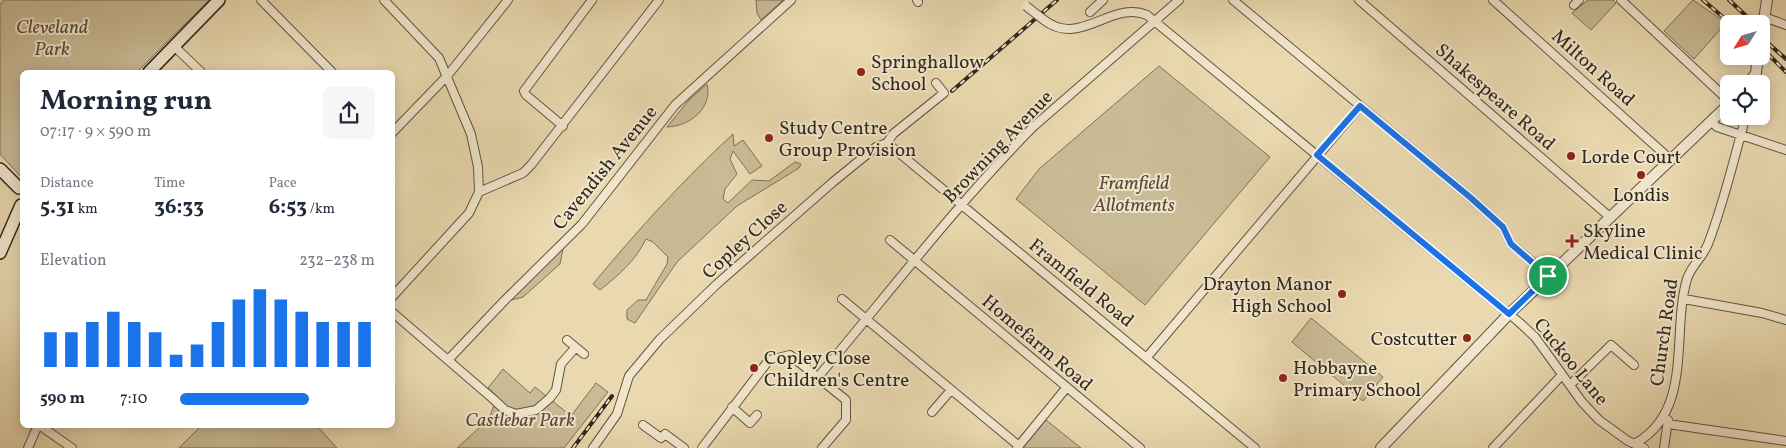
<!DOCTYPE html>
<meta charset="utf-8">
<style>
:root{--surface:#fff;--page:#f6f6f7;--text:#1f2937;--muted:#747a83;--accent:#1a73e8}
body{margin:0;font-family:Vollkorn,serif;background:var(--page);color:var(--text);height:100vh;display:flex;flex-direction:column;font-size:19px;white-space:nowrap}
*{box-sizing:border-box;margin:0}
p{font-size:16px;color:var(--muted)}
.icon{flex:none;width:28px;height:28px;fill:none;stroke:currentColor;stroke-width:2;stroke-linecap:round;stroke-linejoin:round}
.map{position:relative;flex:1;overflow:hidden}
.panel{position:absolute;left:20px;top:70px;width:375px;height:358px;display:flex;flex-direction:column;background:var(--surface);border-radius:8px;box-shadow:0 2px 12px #0003}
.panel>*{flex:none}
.needle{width:32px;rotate:233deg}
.buttons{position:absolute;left:1720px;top:15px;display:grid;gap:10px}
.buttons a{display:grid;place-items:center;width:50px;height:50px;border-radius:8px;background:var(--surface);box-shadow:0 2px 12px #0003;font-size:25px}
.pin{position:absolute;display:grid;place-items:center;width:42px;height:42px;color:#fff;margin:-21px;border:2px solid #fff;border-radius:50%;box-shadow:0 1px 5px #0007}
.round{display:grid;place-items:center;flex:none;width:52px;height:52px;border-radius:8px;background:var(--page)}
.headline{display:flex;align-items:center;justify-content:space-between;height:85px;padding:0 20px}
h1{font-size:28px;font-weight:700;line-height:38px}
.stats{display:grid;grid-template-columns:repeat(3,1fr);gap:8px;height:85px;padding:5px 20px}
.stats div{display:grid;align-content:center}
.stats b{font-size:21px;font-weight:700}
.stats small{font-size:14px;font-weight:400}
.stats p{font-size:14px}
.chart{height:140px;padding:10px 20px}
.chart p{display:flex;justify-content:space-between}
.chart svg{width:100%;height:90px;margin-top:5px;stroke:var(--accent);stroke-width:6}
ul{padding:0 20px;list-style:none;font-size:16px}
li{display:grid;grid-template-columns:80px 60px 1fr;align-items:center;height:38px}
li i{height:12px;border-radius:6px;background:var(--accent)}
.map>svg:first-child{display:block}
</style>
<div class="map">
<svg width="1786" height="448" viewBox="0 0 1786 448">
<rect width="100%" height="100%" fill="#ead9b0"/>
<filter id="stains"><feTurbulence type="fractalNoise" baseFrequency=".004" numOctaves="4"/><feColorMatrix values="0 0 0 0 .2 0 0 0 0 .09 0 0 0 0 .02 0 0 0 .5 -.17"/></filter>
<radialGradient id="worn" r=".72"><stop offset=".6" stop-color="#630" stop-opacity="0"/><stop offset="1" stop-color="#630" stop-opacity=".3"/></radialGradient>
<!-- green -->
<path fill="#cabb97" stroke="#7d725a" d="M 4,0 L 209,0 L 137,72 L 22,72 L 22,178 L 0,154 L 0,4 Z
M 756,0 L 783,0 L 761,20 L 757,13 Z
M 1588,0 L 1613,0 L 1616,3 L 1591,30 L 1572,13 Z
M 1693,0 L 1726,23 L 1694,59 L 1664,31 Z
M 1159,66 L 1270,157 L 1145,305 L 1016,199 L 1039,169 Z
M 707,84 C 713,108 690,126 667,127 L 688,101 Z
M 733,134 L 734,146 L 743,140 L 762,166 L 750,174 L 733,151 L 730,159 L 737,174 L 725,189 L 723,199 L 728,203 L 752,180 L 769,181 L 795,162 L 801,164 L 799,168 L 737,206 L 677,262 L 635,323 L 627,319 L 627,310 L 638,300 L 646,300 L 667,264 L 668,257 L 653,242 L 646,239 C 636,260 619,275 600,290 L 593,284 C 637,231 682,181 733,134 Z
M 563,249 L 560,264 L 523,297 L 508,301 Z
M 1311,318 L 1383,377 L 1363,401 L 1292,342 Z
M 503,369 L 530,393 L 535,387 L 571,416 L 596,383 L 608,392 L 564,448 L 457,448 L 489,419 L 497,396 L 488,388 Z
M 1046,420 L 1081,448 L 1023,448 Z
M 202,425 L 316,425 L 337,448 L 179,448 Z"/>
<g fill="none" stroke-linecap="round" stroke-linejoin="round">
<!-- minor casing -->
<g stroke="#5e5442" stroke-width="10">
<path id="minor" d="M 261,0 L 332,72
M 384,0 L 439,58 L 471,134 L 478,167 L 479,192 L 469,213 L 392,297
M 917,0 L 918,2
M 1233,0 L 1471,198 L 1503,227 L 1511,244 L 1549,276
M 1359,0 L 1611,218
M 1493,0 L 1671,160
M 1621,0 L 1729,101
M 1574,5 L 1579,0
M 1090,12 L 1103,0
M 1764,17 L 1786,25
M 1044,20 C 1080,48 1111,0 1147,15 L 1520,323 L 1535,337 L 1582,402 L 1599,420 L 1628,441 L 1644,448
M 175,47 L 201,72
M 1711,121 L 1717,127 L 1786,150
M 563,126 L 526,95 L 524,91 L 592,0
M 392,133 L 448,75 L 508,0
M 887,143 L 1255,448
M 479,192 L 523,173 L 531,165 L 659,0
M 890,240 L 1140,448
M 842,299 L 1019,446
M 1684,299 L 1762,313 L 1786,320
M 392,312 L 492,398 L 505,410 L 516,414 L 536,410 L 550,398 L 556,390 L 561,364 L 575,348
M 567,340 L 584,354
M 1147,357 L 1360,106
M 448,360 L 504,301 L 582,224 L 675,105 L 791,0
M 818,377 C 889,293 956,205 1033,127 L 1179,0
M 1570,385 L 1611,345 L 1634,365
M 732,407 L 750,423 L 757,415
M 932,412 L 951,390
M 1668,424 L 1786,441
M 39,425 L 72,448
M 643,425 L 661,438 L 665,434 L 684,448
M 1636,443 C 1694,410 1671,332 1687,279 C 1691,266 1703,257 1708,244 C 1724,203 1734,158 1746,116
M 28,448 L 38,425
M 593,448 L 617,414 L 629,376 L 660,339 L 717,284 L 833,182 L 876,147 L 887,143 L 893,134 L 944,93 L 936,83
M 702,448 L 769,360 L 790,355 L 846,400 L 846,420 L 822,448
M 1017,448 L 1067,387
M 1493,448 L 1562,375
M 1664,448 L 1668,420"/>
</g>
<!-- tertiary casing -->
<g stroke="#5e5442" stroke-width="12">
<path id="tertiary" d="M 1761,40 L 1767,0
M 1748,84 L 1756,73 L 1758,56
M 1381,448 L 1509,314 L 1729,104"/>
</g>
<!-- secondary casing -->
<g stroke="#30281e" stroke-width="14">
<path id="secondary" d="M 149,72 L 219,0
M 0,169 L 19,188
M 0,253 L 21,205"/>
</g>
<!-- minor -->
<use href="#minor" stroke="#f1e6cc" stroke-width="8"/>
<!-- tertiary -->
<use href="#tertiary" stroke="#f1e6cc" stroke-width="10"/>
<!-- secondary -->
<use href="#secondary" stroke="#f1e6cc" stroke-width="11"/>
<!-- rail casing -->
<g stroke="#30281e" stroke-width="4">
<path id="rail" d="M 1703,0 L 1731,24
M 1729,0 L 1755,24
M 1761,37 L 1786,59
M 1761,47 L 1786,72
M 952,91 L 1057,0
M 573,448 L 612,396"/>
</g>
<!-- rail -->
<use href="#rail" stroke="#f1e6cc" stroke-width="2" stroke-dasharray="5.5" stroke-linecap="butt"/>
<!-- minor-bridge casing -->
<g stroke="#5e5442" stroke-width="10" stroke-linecap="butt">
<path id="minor-bridge" d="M 1026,6 L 1044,20"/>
</g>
<!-- minor-bridge -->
<use href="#minor-bridge" stroke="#f1e6cc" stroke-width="8"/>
</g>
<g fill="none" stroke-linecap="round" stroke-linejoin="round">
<!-- route casing -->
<g stroke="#fff" stroke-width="10">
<path id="route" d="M 1360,106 L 1471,198 L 1503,227 L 1511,244 L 1548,276 L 1509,314 L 1317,155 Z"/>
</g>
<!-- route -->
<use href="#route" stroke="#1a73e8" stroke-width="6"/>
</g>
<!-- markers -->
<g fill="#8f2418" stroke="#f1e6cc" stroke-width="2">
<circle cx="861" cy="72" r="5"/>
<circle cx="769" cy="138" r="5"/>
<circle cx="1571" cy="156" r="5"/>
<circle cx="1641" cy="175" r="5"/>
<path d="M1569.5 233.5h5v5h5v5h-5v5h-5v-5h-5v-5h5z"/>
<circle cx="1342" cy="294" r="5"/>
<circle cx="1467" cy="338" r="5"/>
<circle cx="754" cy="368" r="5"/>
<circle cx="1283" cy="378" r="5"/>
</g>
<g text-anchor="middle" stroke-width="4" stroke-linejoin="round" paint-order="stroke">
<!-- park labels -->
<g font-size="19" font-style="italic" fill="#564d3c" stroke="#f1e6cc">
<text x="52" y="33">Cleveland<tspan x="52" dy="22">Park</tspan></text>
<text x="1134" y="189">Framfield<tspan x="1134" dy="22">Allotments</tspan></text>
<text x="520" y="426">Castlebar Park</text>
</g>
<!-- poi labels -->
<g font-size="19" fill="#30281e" stroke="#f1e6cc" text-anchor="start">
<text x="871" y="68">Springhallow<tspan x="871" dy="22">School</tspan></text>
<text x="779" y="134">Study Centre<tspan x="779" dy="22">Group Provision</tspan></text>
<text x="1581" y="163">Lorde Court</text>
<text x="1641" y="201" text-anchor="middle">Londis</text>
<text x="1583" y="237">Skyline<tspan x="1583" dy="22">Medical Clinic</tspan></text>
<text x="1332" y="290" text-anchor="end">Drayton Manor<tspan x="1332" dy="22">High School</tspan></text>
<text x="1457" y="345" text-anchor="end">Costcutter</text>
<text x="764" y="364">Copley Close<tspan x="764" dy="22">Children's Centre</tspan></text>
<text x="1293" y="374">Hobbayne<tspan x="1293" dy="22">Primary School</tspan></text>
</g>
<!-- street labels -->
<g font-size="19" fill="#30281e" stroke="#f1e6cc">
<text transform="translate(1594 67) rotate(42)" y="7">Milton Road</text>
<text transform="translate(1496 96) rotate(41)" y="7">Shakespeare Road</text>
<text transform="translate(997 146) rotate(-46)" y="7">Browning Avenue</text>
<text transform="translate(604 167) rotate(-51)" y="7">Cavendish Avenue</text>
<text transform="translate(744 239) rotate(-42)" y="7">Copley Close</text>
<text transform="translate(1082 282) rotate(39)" y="7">Framfield Road</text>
<text transform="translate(1663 332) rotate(-82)" y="7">Church Road</text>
<text transform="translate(1038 342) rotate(40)" y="7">Homefarm Road</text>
<text transform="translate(1572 361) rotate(51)" y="7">Cuckoo Lane</text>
</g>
</g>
<rect width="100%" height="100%" filter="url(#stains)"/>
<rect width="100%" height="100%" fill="url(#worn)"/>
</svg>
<div class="buttons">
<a><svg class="needle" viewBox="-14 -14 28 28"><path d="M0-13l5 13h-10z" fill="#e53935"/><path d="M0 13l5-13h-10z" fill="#747a83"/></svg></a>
<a><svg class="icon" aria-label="locate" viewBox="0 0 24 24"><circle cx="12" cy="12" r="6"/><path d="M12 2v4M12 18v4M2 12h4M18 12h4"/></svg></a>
</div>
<div class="pin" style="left:1548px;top:276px;background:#1e9e55"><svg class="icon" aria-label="arrive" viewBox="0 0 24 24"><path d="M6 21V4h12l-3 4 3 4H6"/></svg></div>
<section class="panel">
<div class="headline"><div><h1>Morning run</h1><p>07:17 · 9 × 590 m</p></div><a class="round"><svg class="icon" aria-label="share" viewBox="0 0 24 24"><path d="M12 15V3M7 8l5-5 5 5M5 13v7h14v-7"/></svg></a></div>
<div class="stats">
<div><p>Distance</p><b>5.31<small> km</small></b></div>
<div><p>Time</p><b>36:33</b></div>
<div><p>Pace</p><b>6:53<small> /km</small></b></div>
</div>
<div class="chart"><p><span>Elevation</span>232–238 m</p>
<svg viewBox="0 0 160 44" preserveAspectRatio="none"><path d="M5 44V27M15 44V27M25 44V22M35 44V17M45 44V22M55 44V27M65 44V38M75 44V33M85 44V22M95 44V11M105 44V6M115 44V11M125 44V17M135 44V22M145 44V22M155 44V22"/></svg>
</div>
<ul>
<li><b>590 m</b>7:10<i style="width:66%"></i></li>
</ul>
</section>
</div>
